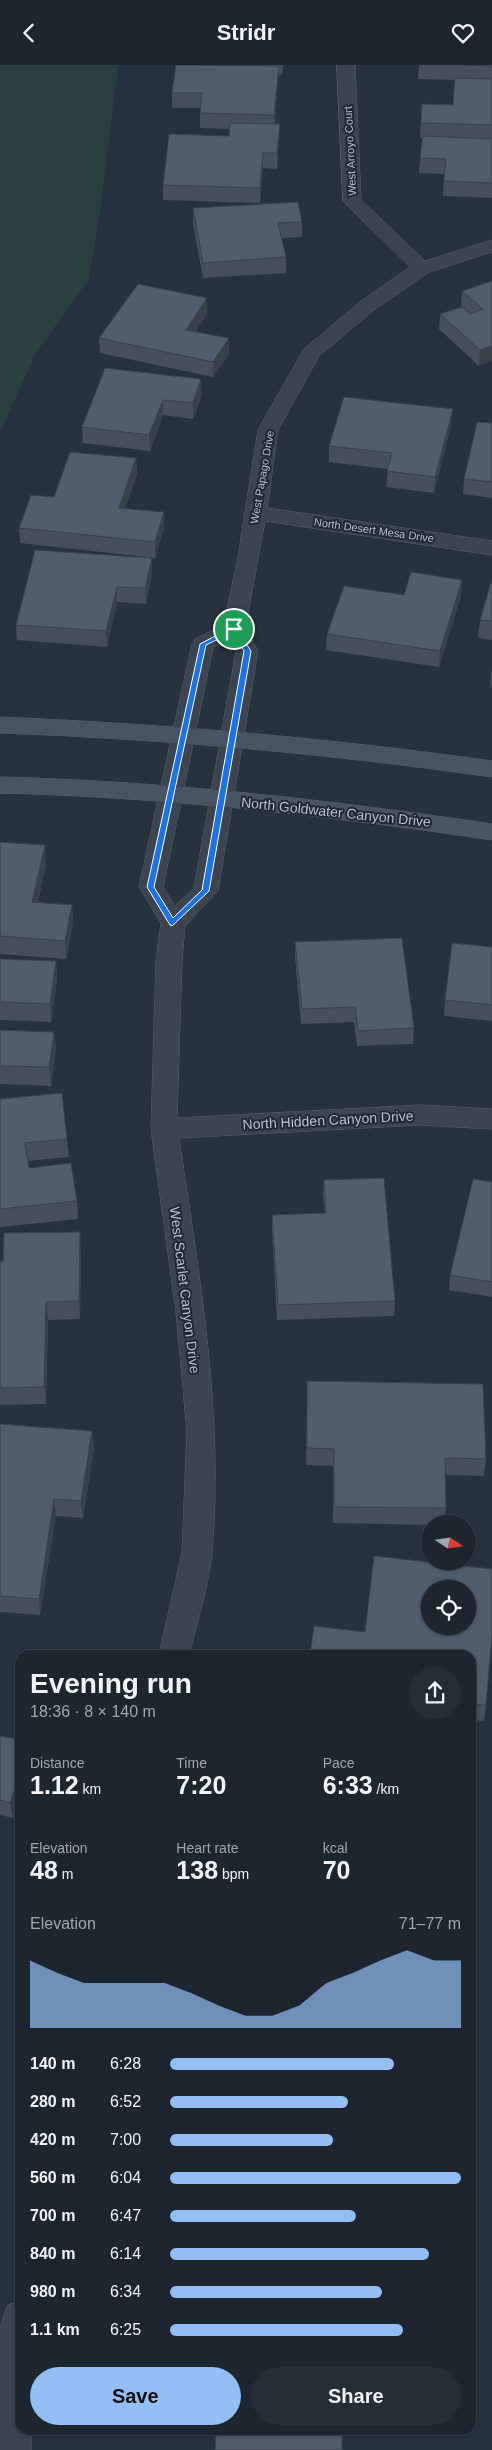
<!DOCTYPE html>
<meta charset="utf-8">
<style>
:root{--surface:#1d262f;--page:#252e37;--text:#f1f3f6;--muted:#a0a5aa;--line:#3b434b;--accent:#93bdf3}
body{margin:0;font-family:Helvetica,sans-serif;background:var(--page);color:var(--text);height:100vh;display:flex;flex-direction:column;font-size:19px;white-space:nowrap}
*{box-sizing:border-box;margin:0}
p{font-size:16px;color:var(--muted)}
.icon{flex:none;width:28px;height:28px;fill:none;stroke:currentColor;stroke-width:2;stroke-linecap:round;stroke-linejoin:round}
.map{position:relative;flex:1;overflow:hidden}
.details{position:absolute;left:15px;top:1585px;width:461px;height:785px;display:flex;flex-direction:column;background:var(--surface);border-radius:15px;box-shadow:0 1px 4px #0004,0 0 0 1px var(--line)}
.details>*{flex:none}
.needle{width:32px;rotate:103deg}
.controls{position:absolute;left:421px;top:1450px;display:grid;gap:10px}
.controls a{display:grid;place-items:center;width:55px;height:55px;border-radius:50%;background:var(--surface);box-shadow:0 1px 4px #0004,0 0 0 1px var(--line);font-size:25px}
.pin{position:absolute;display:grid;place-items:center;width:42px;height:42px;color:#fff;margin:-21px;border:2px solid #fff;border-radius:50%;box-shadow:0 1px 5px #0007}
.round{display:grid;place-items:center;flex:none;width:52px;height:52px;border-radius:26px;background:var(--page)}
.summary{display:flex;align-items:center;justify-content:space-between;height:85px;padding:0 15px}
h1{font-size:28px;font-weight:700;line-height:38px}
.stats{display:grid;grid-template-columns:repeat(3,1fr);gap:8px;height:85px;padding:5px 15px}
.stats div{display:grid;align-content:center}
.stats b{font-size:25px;font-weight:700}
.stats small{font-size:14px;font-weight:400}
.stats p{font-size:14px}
.chart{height:140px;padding:10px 15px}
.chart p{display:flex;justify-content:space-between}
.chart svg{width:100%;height:90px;margin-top:5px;fill:var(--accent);opacity:.7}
.primary-button{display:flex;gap:10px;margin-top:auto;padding:10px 15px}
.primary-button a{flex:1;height:58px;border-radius:30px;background:var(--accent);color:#111;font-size:20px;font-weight:700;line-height:58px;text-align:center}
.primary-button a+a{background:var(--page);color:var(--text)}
ul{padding:0 15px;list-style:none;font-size:16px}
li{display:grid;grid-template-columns:80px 60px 1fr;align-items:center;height:38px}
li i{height:12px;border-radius:6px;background:var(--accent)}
header{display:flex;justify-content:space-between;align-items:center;height:65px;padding:0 15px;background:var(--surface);font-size:22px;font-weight:700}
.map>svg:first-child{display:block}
</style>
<header><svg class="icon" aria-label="back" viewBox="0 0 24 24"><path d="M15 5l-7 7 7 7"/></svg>Stridr<svg class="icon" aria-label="heart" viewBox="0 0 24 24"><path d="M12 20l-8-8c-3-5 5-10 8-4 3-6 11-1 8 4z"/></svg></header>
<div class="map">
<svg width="492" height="2385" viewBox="0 0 492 2385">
<rect width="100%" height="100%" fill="#27323f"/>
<!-- green -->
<path fill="#293f40" d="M 0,0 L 118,0 L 99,154 L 89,214 L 36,288 L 0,367 Z"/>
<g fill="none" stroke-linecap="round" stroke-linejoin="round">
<!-- street casing -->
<g stroke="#59626d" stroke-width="1">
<path id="street" d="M 337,0 L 355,0 L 361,135 L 425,196 L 492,175 L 492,187 L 429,207 L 374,245 L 319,291 L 278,365 L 267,443 L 492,476 L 492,490 L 265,456 L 245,564 L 258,586 L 218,826 L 185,861 L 182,895 L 177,1053 L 420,1040 L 492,1044 L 492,1064 L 420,1060 L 179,1073 C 199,1210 224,1348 212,1487 C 209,1520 197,1557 189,1590 L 159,1590 L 182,1488 L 187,1367 L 176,1247 L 151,1064 L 156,895 L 161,858 L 139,822 L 192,579 L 195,574 L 224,560 L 238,492 L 258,365 L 304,284 L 360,237 L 410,202 L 343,136 ZM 229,575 L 236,586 L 194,823 L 175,841 L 163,822 L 213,583 Z
M 20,2236 L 20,2365 L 31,2365 L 31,2385 L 0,2385 L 0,2264 L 7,2241 Z"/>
</g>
<!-- secondary casing -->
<g stroke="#59626d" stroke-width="1">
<path id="secondary" d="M 0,652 C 165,659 329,673 492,696 L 492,712 C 329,689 165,674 0,668 Z
M 0,712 C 164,716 330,735 492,759 L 492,775 C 330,751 164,732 0,728 Z"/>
</g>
<!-- street -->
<use href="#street" fill="#3b444f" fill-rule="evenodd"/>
<!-- secondary -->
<use href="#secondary" fill="#495462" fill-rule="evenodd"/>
</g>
<!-- wall -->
<path fill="#45505b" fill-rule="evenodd" d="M 176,0 L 283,0 L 282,10 L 278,10 L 275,59 L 280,59 L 277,104 L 263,103 L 260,138 L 163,135 L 163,120 L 229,71 L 230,64 L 200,63 L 200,43 L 172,43 L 172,28 Z
M 419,0 L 492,0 L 492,133 L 443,131 L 444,109 L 419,108 L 422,73 L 420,73 L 422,39 L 453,40 L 455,15 L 418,14 Z
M 193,143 L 302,157 L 302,172 L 281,173 L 286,192 L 286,208 L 203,213 L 193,159 Z
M 492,216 L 479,301 L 439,264 L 440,249 L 462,242 L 461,241 L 462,226 Z
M 207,233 L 207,249 L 195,267 L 229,273 L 229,289 L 213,312 L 100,288 L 99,273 Z
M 105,303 L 202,330 L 193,354 L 163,350 L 150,386 L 83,378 L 82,362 Z
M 492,358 L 492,433 L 463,429 L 464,414 Z
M 451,360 L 434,428 L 386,422 L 388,404 L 329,397 L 329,381 Z
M 136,393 L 137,409 L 125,443 L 164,463 L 155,493 L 20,478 L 19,463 L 54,432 Z
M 152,493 L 152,509 L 146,539 L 117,537 L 107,582 L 17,575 L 16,560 Z
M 462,515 L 461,531 L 439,602 L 326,585 L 327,569 L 404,530 Z
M 492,517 L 492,575 L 478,573 L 480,555 Z
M 492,602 L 492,622 L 490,621 Z
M 0,777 L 46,798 L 38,837 L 72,840 L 73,858 L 66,894 L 0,889 Z
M 295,877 L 414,963 L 413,979 L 357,981 L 354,957 L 301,959 L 295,893 Z
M 492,882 L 492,956 L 444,951 L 445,935 Z
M 0,894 L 56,896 L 57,915 L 51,957 L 0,955 Z
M 0,965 L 54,967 L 56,985 L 51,1021 L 0,1019 Z
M 0,1034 L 67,1074 L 69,1092 L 28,1096 L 29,1103 L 77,1136 L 78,1154 L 0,1162 Z
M 324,1115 L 395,1236 L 394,1251 L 277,1255 L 272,1165 L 272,1150 L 325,1148 L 323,1130 Z
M 492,1117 L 492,1232 L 449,1225 L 450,1210 Z
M 81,1185 L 80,1254 L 48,1255 L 46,1339 L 0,1340 L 0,1196 Z
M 307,1333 L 486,1394 L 484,1411 L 445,1410 L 446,1443 L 444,1459 L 430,1459 L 430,1460 L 333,1458 L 333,1401 L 306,1400 Z
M 0,1359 L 92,1366 L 94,1383 L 83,1453 L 56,1451 L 40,1550 L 0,1547 Z
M 374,1491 L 492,1504 L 492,1569 L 486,1640 L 484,1656 L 471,1655 L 471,1590 L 310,1590 L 314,1561 L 365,1567 ZM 430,1524 L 468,1524 L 468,1561 L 430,1561 Z
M 0,1671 L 20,1675 L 20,1731 L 13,1753 L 0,1750 Z"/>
<!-- shaded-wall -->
<path fill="#38414a" d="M 279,1 L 278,16 L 274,65 L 274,50 Z
M 280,59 L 277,104 L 277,88 Z
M 263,88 L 263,103 L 260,138 L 260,123 Z
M 207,233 L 207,249 L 186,280 L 186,265 Z
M 229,273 L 229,289 L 213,312 L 213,297 Z
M 492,281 L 492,296 L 479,301 L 480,285 Z
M 201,314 L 202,330 L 193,354 L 193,338 Z
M 163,335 L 163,350 L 150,386 L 149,370 Z
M 453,344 L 451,360 L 434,428 L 435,412 Z
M 136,393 L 137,409 L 120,459 L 119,443 Z
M 164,447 L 164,463 L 155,493 L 155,477 Z
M 152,493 L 152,509 L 146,539 L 145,523 Z
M 462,515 L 461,531 L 439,602 L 440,586 Z
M 117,522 L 117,537 L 107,582 L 106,566 Z
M 45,780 L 46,798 L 34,855 L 32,837 Z
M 72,840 L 73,858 L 66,894 L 65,876 Z
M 56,896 L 57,915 L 51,957 L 50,939 Z
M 54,967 L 56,985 L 51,1021 L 49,1002 Z
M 80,1167 L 81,1185 L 80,1254 L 79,1236 Z
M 46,1237 L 48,1255 L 46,1339 L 44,1322 Z
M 92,1366 L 94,1383 L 83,1453 L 81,1436 Z
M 54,1434 L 56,1451 L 40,1550 L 39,1534 Z
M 20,1709 L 20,1731 L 13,1753 L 10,1738 Z"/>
<!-- building -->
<path fill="#505d6a" stroke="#38414a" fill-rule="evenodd" d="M 176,0 L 279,1 L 274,50 L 200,48 L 202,28 L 172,28 Z
M 462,0 L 492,0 L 492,1 Z
M 455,13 L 492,14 L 492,60 L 421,58 L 422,39 L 453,40 Z
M 230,58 L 280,59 L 277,88 L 263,88 L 260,123 L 163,120 L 169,69 L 229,71 Z
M 423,71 L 492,74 L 492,118 L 444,116 L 446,94 L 420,93 Z
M 298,137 L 302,157 L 278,158 L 286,192 L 203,198 L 193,143 Z
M 492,216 L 492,281 L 480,285 L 440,249 L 462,242 L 470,249 L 483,244 L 462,226 Z
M 138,219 L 207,233 L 186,265 L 229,273 L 213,297 L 99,273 Z
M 105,303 L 201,314 L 193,338 L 163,335 L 149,370 L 82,362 Z
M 344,332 L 453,344 L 435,412 L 387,406 L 392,388 L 329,381 Z
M 477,357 L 492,358 L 492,417 L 464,414 Z
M 70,387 L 136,393 L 119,443 L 164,447 L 155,477 L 19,463 L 31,430 L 54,432 Z
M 35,485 L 152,493 L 145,523 L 117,522 L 106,566 L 16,560 Z
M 411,507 L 462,515 L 440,586 L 327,569 L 344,521 L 404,530 Z
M 491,517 L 492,517 L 492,556 L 480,555 Z
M 0,777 L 45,780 L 32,837 L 72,840 L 65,876 L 0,871 Z
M 402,873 L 414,963 L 358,966 L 355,942 L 302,944 L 295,877 Z
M 452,878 L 492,882 L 492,940 L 445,935 Z
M 0,894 L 56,896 L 50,939 L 0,937 Z
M 0,965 L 54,967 L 49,1002 L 0,1001 Z
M 62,1028 L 67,1074 L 25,1078 L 29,1103 L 71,1098 L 77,1136 L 0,1144 L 0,1034 Z
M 384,1113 L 395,1236 L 278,1240 L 272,1150 L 326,1148 L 324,1115 Z
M 473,1114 L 492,1117 L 492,1217 L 450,1210 Z
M 80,1167 L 79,1236 L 46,1237 L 44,1322 L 0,1323 L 0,1196 L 3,1196 L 4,1168 Z
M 307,1316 L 483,1319 L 486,1394 L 445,1393 L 446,1443 L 334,1442 L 334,1384 L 307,1383 Z
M 0,1359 L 92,1366 L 81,1436 L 54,1434 L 39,1534 L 0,1531 Z
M 374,1491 L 492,1504 L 492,1569 L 486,1640 L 471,1639 L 471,1590 L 310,1590 L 314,1561 L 365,1567 ZM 430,1524 L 468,1524 L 468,1561 L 430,1561 Z
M 0,1671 L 20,1675 L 20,1709 L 10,1738 L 0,1735 Z
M 216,2365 L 342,2365 L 342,2385 L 215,2385 Z"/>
<!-- route -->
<path fill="#1a73e8" stroke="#fff" fill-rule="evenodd" d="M 234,561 L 251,586 L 209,826 L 172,861 L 170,860 L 147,822 L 200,579 ZM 233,567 L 244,586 L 202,825 L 173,853 L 154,822 L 206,580 Z"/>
<g text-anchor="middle" stroke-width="4" stroke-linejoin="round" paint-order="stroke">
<!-- far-street labels -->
<g font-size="11" fill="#b7bfca" stroke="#202934">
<text transform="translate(350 86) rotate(-93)" y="4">West Arroyo Court</text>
<text transform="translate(262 412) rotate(-80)" y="4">West Papago Drive</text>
<text transform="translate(374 465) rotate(8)" y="4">North Desert Mesa Drive</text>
</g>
<!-- street labels -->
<g font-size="14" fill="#b7bfca" stroke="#202934">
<text transform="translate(336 747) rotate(6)" y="5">North Goldwater Canyon Drive</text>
<text transform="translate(328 1055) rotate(-3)" y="5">North Hidden Canyon Drive</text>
<text transform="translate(185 1225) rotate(83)" y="5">West Scarlet Canyon Drive</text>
</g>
</g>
</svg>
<div class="controls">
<a><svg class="needle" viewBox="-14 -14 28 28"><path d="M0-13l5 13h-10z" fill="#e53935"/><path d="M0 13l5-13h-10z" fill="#a0a5aa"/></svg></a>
<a><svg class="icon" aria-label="locate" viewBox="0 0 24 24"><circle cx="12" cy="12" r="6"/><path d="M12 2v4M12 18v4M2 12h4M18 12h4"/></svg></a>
</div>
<div class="pin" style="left:234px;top:564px;background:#1e9e55"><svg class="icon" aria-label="arrive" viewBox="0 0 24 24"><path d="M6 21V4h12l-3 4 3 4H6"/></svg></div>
<section class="details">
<div class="summary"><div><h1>Evening run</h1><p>18:36 · 8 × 140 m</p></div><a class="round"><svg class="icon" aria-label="share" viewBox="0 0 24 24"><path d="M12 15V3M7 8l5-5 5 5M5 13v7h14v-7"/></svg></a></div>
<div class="stats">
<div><p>Distance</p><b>1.12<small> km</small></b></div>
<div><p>Time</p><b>7:20</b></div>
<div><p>Pace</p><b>6:33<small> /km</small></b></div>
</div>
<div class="stats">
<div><p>Elevation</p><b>48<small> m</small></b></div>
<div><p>Heart rate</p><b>138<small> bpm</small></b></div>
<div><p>kcal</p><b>70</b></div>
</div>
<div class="chart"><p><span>Elevation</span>71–77 m</p>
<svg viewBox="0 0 160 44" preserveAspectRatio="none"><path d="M0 44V11L10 17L20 22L30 22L40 22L50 22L60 27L70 33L80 38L90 38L100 33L110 22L120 17L130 11L140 6L150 11L160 11V44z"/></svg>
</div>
<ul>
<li><b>140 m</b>6:28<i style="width:77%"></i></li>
<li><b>280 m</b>6:52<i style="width:61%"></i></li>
<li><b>420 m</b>7:00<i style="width:56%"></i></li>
<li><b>560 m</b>6:04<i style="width:100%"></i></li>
<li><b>700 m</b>6:47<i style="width:64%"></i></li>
<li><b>840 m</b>6:14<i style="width:89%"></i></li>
<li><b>980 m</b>6:34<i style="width:73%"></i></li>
<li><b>1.1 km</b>6:25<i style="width:80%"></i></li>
</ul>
<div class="primary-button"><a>Save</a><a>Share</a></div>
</section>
</div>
